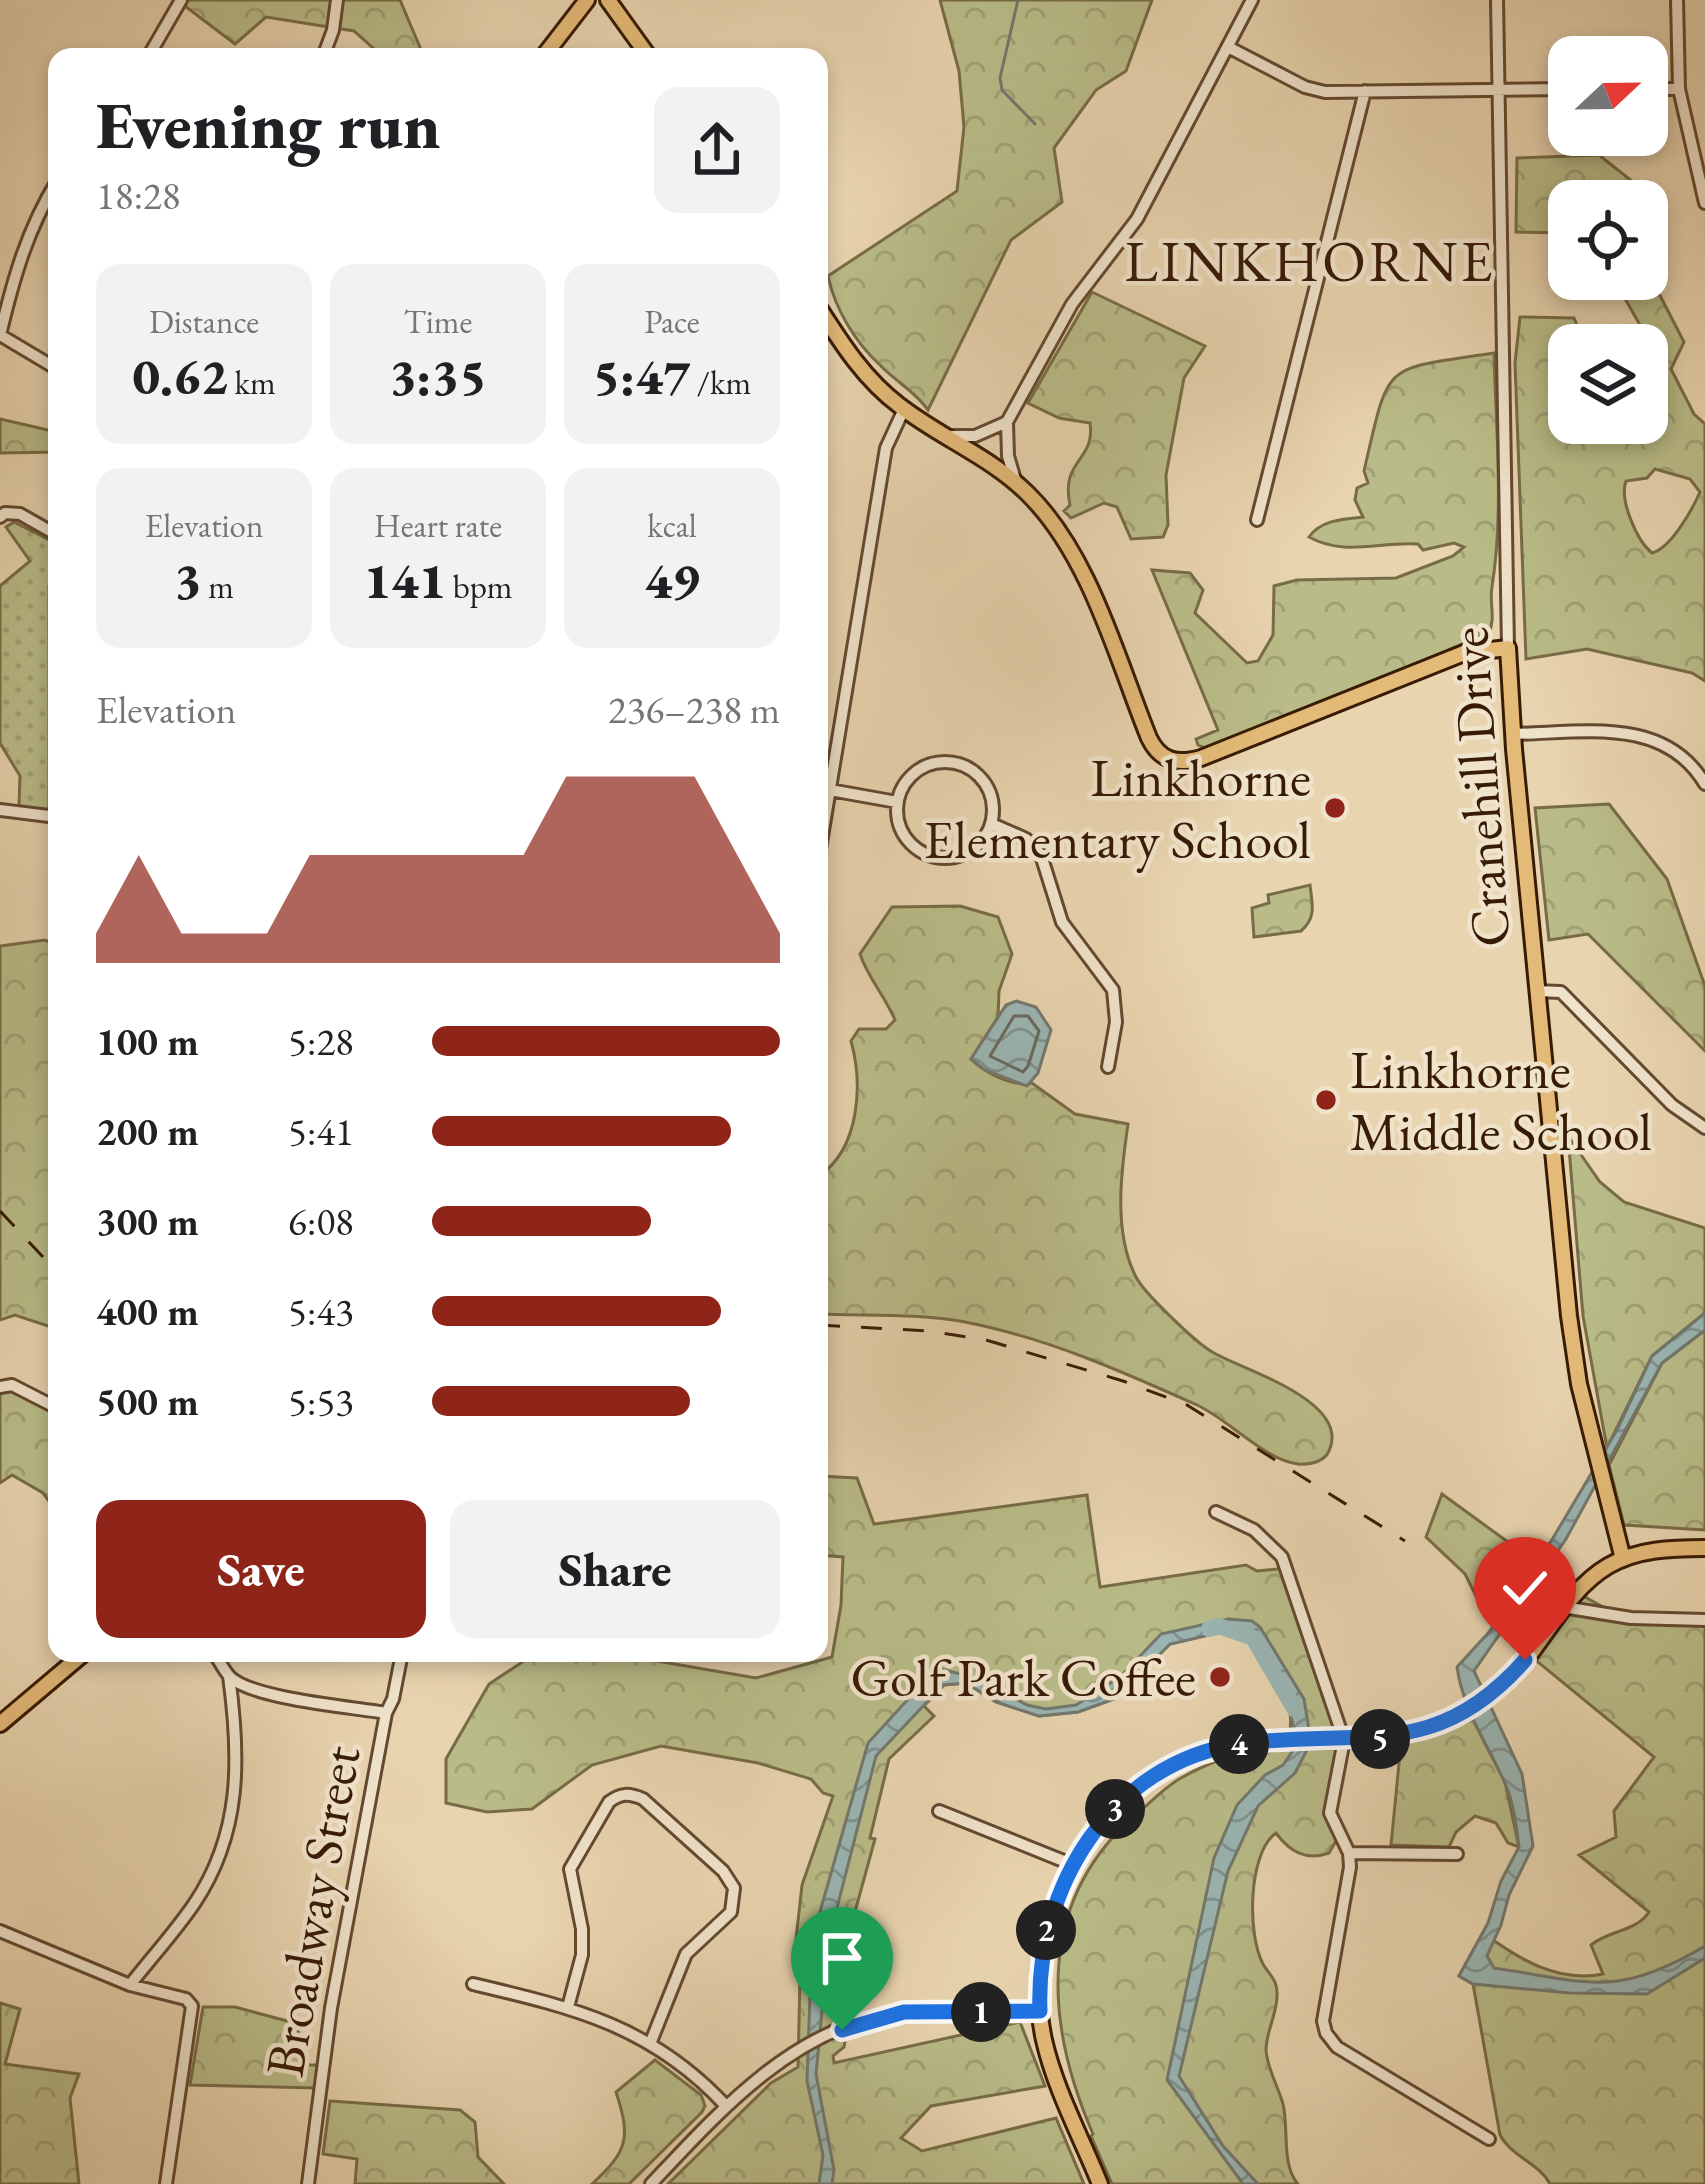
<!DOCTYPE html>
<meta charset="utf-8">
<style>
body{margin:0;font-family:"EB Garamond",serif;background:#f2f2f2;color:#202124;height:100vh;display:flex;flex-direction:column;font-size:45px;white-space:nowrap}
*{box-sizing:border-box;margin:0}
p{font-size:39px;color:#757577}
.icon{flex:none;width:66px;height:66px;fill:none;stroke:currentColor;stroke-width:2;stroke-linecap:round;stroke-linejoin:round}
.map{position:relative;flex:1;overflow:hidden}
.drawer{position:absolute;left:48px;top:48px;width:780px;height:1614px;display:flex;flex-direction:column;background:#fff;border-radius:24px;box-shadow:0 6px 18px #0003}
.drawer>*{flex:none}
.needle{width:78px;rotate:68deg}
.buttons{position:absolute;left:1548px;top:36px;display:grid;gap:24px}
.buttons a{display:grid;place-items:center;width:120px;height:120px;border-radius:24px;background:#fff;box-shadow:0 6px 18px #0003;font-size:60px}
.pin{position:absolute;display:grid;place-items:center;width:102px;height:102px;color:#fff;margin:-123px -51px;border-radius:50% 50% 50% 0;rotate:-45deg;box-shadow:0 0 12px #0007}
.pin .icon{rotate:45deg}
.km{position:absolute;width:60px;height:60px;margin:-30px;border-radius:50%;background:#222;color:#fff;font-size:33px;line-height:60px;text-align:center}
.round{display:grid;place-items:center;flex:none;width:126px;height:126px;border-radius:24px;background:#f2f2f2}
.headline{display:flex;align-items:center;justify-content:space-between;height:204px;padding:0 48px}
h1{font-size:66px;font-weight:800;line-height:90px}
.metrics{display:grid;grid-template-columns:repeat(3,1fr);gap:18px;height:204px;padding:12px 48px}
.metrics div{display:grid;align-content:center;border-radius:24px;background:#f2f2f2;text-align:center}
.metrics b{font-size:51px;font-weight:800}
.metrics small{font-size:33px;font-weight:400}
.metrics p{font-size:33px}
.chart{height:336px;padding:24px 48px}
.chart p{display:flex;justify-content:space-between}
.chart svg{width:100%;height:216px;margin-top:12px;fill:#8f2418;opacity:.7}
.button{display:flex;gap:24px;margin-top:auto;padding:24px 48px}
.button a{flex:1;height:138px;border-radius:24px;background:#8f2418;color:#fff;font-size:48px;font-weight:800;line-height:138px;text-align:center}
.button a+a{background:#f2f2f2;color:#202124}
ul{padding:0 48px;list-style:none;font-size:39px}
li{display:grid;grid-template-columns:192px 144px 1fr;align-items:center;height:90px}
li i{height:30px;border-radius:15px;background:#8f2418}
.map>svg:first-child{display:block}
</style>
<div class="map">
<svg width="1705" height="2184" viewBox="0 0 1705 2184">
<defs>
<pattern id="grass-dots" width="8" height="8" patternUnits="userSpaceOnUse" patternTransform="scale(3)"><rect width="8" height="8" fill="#b9bc88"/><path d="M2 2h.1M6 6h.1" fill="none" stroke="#a0a174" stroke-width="1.8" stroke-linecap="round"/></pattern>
<pattern id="forest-crowns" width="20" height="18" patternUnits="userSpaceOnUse" patternTransform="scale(3)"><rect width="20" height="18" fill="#b9bc88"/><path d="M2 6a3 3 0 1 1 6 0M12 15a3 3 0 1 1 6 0" fill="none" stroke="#a0a174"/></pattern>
<pattern id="water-waves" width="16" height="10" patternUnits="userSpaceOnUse" patternTransform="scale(3)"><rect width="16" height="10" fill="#9ab6b4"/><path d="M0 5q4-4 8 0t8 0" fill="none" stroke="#7f9390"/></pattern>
</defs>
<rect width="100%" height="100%" fill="#e8d4af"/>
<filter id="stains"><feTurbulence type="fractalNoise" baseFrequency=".00167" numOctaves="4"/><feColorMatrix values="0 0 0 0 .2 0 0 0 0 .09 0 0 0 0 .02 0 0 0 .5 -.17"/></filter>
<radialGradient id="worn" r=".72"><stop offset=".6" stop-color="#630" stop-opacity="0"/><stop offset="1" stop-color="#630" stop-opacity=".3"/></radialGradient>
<path fill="url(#grass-dots)" stroke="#786c46" stroke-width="3" d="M14 522 57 544 49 587V811L19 806 20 776 0 743V586L30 561 6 527Z"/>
<path fill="url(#forest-crowns)" stroke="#786c46" stroke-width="3" fill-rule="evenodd" d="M177 0H400L424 57H383L354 31 266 17 235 44Z
M940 0H1152L1126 71 1096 90 1054 148 1062 202 1011 240 928 410C915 391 896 382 880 365 855 342 835 309 828 276L957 191 964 127 959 71Z
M1599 155 1632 181 1636 201H1569V233L1516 232 1517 158Z
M1648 272 1684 342 1671 369 1694 414 1705 424V681L1692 673 1587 649 1526 659 1515 363 1520 317 1574 318 1580 333 1579 345H1569V423H1647C1657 398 1647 373 1647 345H1627V334L1640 325 1616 283 1647 279ZM1655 469 1690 479 1700 492C1692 510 1671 548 1652 553 1637 541 1619 500 1626 481L1647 478Z
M1092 292 1205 346 1184 378 1166 475 1168 525 1163 537 1131 539 1117 507 1104 503 1071 518 1064 511 1070 505C1060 459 1096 461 1090 423L1059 418 1028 403Z
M1494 353C1496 430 1504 511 1492 587 1489 604 1496 616 1489 633L1229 742 1207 749 1198 745 1196 739 1218 730 1152 570 1190 573 1203 590 1195 613 1247 663 1258 661 1273 635 1274 586 1297 580 1396 578 1453 556 1464 547 1454 543 1423 550 1418 544C1380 541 1345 557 1309 537 1321 520 1343 519 1363 517L1355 500 1357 488 1368 483 1364 471C1390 359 1381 370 1494 353Z
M0 419 52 431 57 434V452L0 453Z
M1609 804 1667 879 1705 986V1051L1588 934 1549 940 1535 808Z
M1310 885C1312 904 1317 917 1301 931L1254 937 1252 908 1269 903 1268 895Z
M960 906 998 917 1012 954 999 991 998 1017 971 1059C984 1073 1014 1087 1032 1083L1075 1114 1128 1124C1121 1172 1113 1232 1136 1277 1144 1293 1197 1344 1214 1353 1241 1369 1352 1401 1329 1451 1324 1462 1310 1465 1298 1464 1266 1461 1228 1419 1197 1405 1121 1371 1047 1338 965 1322 918 1313 866 1316 819 1314V1176C860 1148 863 1084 851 1041L859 1029H886L895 1020C885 996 868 978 860 954L892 907Z
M45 940 57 946V1329L15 1315 0 1320V946Z
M1568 1136 1600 1182 1624 1202 1705 1228V1313L1652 1356 1607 1448 1583 1316Z
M1705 1330V1530L1624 1525 1609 1465 1662 1363Z
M12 1385 57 1408V1512L43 1493 12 1475 0 1483V1387Z
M819 1476 857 1478 874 1524 1087 1495 1100 1587 1246 1565 1257 1571 1286 1568 1344 1740 1330 1813 1336 1841 1329 1853C1306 1861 1290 1852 1276 1833 1248 1853 1247 1934 1263 1964 1270 1976 1278 1980 1277 1996 1277 2014 1266 2032 1266 2050 1267 2068 1278 2086 1283 2104 1289 2128 1281 2165 1298 2184H1112L1091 2136 1093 2134C1044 2021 1036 1899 1138 1813 1152 1801 1165 1787 1181 1778 1197 1769 1215 1761 1232 1756 1252 1752 1267 1755 1285 1748 1303 1705 1275 1674 1252 1637L1229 1630 1170 1644 1114 1699 1078 1712 1039 1716 996 1702 966 1683 944 1685 924 1706 934 1716 889 1759 870 1838 875 1839 842 1959 839 2008 849 2015 844 2047 833 2056 834 2063 1020 2022 1045 2086 931 2106 901 2138 922 2151 1056 2118 1084 2184H668L771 2083 798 2067 800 1977 795 1948 802 1885 833 1796 823 1793 811 1779 758 1763 661 1746 592 1765 532 1809 487 1812 446 1803V1759L489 1684 536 1653H610L756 1678 832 1657 841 1605 843 1557 819 1555Z
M1442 1494 1578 1593 1619 1616 1705 1621V2184H1550C1539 2163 1512 2157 1500 2135L1473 1984 1459 1976 1483 1933C1519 1959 1557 1983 1603 1974L1591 1945C1609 1930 1636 1932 1649 1912L1579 1855 1616 1837 1614 1811 1654 1757 1489 1622 1465 1574 1426 1537Z
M1473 1720 1505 1782 1519 1847 1508 1843 1496 1823 1475 1816 1456 1832 1449 1847 1391 1845 1401 1743Z
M0 2003 20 2009 5 2064 79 2074 70 2098 79 2184H0Z
M203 2007H235L298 2024 299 2049 309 2065H320L317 2088 190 2085Z
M655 2060 701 2095 705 2106 702 2112 629 2184H592C628 2151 631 2138 616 2092Z
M330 2101 460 2110 475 2122 478 2157 504 2184H355L357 2159 323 2154Z"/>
<path fill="url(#water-waves)" stroke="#73786e" stroke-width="3" d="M1016 1001 1036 1007 1051 1030 1038 1073 1027 1086 985 1070 971 1059 1006 1005Z
M1705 1313V1330L1662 1363 1566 1539 1474 1671 1522 1774 1533 1846 1509 1895 1501 1925 1487 1956 1494 1968C1589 1982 1616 1999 1705 1946V1958L1647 1994 1570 1993 1473 1984 1459 1976 1488 1923 1501 1881 1519 1847C1516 1825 1514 1802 1504 1781 1487 1743 1463 1710 1457 1667L1489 1632 1553 1538 1617 1430 1652 1356Z
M1228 1619 1252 1621 1260 1627 1304 1699 1311 1742 1295 1773 1258 1806 1228 1871 1179 2076 1223 2146 1258 2184H1243L1167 2080 1214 1858 1237 1805 1265 1775 1283 1765 1298 1743 1280 1676 1251 1634 1235 1629 1170 1644 1114 1699 1078 1712 1039 1716 996 1702 966 1683 943 1685 876 1756 829 1939 816 2074 834 2170 832 2184H819L823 2155 807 2081 812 1940 868 1743 922 1684 941 1669 979 1679 1027 1705 1046 1709 1076 1705 1121 1676 1161 1634Z"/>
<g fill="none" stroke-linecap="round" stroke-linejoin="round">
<path stroke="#69685c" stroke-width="3" d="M1014 1016H1028L1039 1031 1028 1066 1023 1072 990 1056Z"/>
<path stroke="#73786e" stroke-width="3" d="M1018 0 1000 78 1002 90 1035 124"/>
<path stroke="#9ab6b4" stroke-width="16" d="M1209 1629 1219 1626 1253 1638 1295 1710"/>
<defs>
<path id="minor" d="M1497 0 1508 648
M1677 0 1679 89 1705 203
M1228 47 1305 87 1325 92 1569 89
M148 57 181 0
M323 57 333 30 337 0
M1647 89H1679
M0 335C13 280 27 230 57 181
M0 335 57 369
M1007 422 1008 456 1016 483
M949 436H975L1007 422 1072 304 1137 219 1252 0
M0 517 5 513 20 514 57 535
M1257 520 1365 91
M1513 734C1581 733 1664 715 1705 784
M897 810a48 48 0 1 1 96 0a48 48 0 1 1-96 0Z
M830 790 897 802
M0 810 57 817
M992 824 1026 839 1041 855 1062 922 1113 990 1116 1022 1108 1067
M819 855 886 448 904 409
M1536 991 1561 992 1672 1105 1705 1128
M0 1387 12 1385 57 1408
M1216 1512 1254 1530 1282 1557 1344 1740 1330 1813 1349 1853 1350 1867 1323 2021 1326 2033 1337 2047 1489 2139
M1563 1607 1631 1618 1705 1620
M214 1653C219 1660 224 1671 230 1677 253 1699 352 1707 386 1713
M939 1811 1071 1864
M1349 1853 1457 1854
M0 1931 130 1985 186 1999 192 2006 166 2184
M473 1984C574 2008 652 2026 726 2106
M130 1985C151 1958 175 1932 194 1904 242 1833 240 1757 229 1676
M568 2007 582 1955V1929L570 1869 609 1802C621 1793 629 1793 643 1799L723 1871 734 1888 731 1912 686 1954 650 2044
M308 2184 331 2008 386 1713 393 1699 402 1653
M651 2184C717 2114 790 2031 890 2014 938 2006 991 2013 1040 2011"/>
<path id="major" d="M608 0 649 57
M543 57 587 0
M819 308C842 344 865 380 900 406 941 438 991 457 1028 494 1090 555 1117 659 1149 738 1160 761 1177 765 1201 758L1464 653 1508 648 1514 749 1569 1316 1579 1384 1623 1559
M0 1724 84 1653
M1100 2184C1081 2137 1055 2089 1044 2040 1016 1911 1104 1766 1237 1744 1310 1733 1386 1753 1453 1718 1480 1704 1504 1685 1524 1662 1550 1630 1571 1588 1608 1566 1637 1549 1672 1548 1705 1548"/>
</defs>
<use href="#minor" stroke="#644930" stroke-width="16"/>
<use href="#major" stroke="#381b05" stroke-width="20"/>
<use href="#minor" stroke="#f0e3cb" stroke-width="10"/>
<use href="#major" stroke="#e4ba78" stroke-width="14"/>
<path stroke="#381b05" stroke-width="3" stroke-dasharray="21 21" stroke-linecap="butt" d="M0 1211 57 1272
M819 1325 929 1331 986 1340 1123 1381 1187 1405 1405 1541"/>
</g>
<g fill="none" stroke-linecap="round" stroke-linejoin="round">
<defs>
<path id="route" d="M842 2030 904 2012 1040 2011C1035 1889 1110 1763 1239 1744 1357 1727 1434 1764 1525 1660"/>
</defs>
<use href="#route" stroke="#fff" stroke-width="24"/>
<use href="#route" stroke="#1a73e8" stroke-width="15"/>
</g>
<g fill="#8f2418" stroke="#f0e3cb" stroke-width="4.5">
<circle cx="1335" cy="808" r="12"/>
<circle cx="1326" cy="1100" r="12"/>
<circle cx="1220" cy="1677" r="12"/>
</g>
<g text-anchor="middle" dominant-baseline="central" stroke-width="9" stroke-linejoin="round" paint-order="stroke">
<g font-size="54" fill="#381b05" stroke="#f0e3cb" text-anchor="end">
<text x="1311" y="777">Linkhorne<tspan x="1311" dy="62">Elementary School</tspan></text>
<text x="1350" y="1069" text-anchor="start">Linkhorne<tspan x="1350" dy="62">Middle School</tspan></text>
<text x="1196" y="1677">Golf Park Coffee</text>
</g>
<g font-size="54" fill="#381b05" stroke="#f0e3cb">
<text transform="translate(1479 787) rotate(-94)">Cranehill Drive</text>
<text transform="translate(312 1911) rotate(-80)">Broadway Street</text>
</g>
<g font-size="57" letter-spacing="3" fill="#381b05" stroke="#f0e3cb">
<text x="1310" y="261">LINKHORNE</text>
</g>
</g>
<rect width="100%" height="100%" filter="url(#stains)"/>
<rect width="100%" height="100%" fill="url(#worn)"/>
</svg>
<div class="buttons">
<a><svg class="needle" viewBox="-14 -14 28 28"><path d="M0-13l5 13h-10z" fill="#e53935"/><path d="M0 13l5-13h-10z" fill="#757577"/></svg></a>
<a><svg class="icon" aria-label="locate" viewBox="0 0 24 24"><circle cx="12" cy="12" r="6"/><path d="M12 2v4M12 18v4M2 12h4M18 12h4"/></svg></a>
<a><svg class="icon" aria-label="layers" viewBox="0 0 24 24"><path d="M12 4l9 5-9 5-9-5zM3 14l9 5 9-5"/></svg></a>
</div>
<div class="pin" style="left:842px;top:2030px;background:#1e9e55"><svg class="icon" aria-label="arrive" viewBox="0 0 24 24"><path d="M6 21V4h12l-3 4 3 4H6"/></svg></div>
<div class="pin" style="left:1525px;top:1660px;background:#d93025"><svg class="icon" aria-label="check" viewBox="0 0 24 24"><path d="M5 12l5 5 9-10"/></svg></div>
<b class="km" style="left:981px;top:2012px">1</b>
<b class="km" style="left:1046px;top:1930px">2</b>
<b class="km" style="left:1115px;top:1809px">3</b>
<b class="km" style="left:1239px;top:1744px">4</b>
<b class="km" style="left:1380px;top:1739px">5</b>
<section class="drawer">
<div class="headline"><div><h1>Evening run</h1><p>18:28</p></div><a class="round"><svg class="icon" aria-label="share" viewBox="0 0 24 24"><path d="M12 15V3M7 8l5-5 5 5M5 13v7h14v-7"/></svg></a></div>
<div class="metrics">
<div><p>Distance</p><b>0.62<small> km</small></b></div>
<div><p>Time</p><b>3:35</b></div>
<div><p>Pace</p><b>5:47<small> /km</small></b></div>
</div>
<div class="metrics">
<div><p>Elevation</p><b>3<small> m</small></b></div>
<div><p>Heart rate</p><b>141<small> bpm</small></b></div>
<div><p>kcal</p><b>49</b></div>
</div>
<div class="chart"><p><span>Elevation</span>236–238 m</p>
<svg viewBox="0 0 160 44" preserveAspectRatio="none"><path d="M0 44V38L10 22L20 38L30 38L40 38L50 22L60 22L70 22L80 22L90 22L100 22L110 6L120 6L130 6L140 6L150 22L160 38V44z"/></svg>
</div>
<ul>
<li><b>100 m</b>5:28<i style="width:100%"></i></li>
<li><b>200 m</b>5:41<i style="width:86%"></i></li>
<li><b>300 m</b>6:08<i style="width:63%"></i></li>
<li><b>400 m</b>5:43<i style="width:83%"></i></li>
<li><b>500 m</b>5:53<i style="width:74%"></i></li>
</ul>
<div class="button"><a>Save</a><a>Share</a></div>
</section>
</div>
